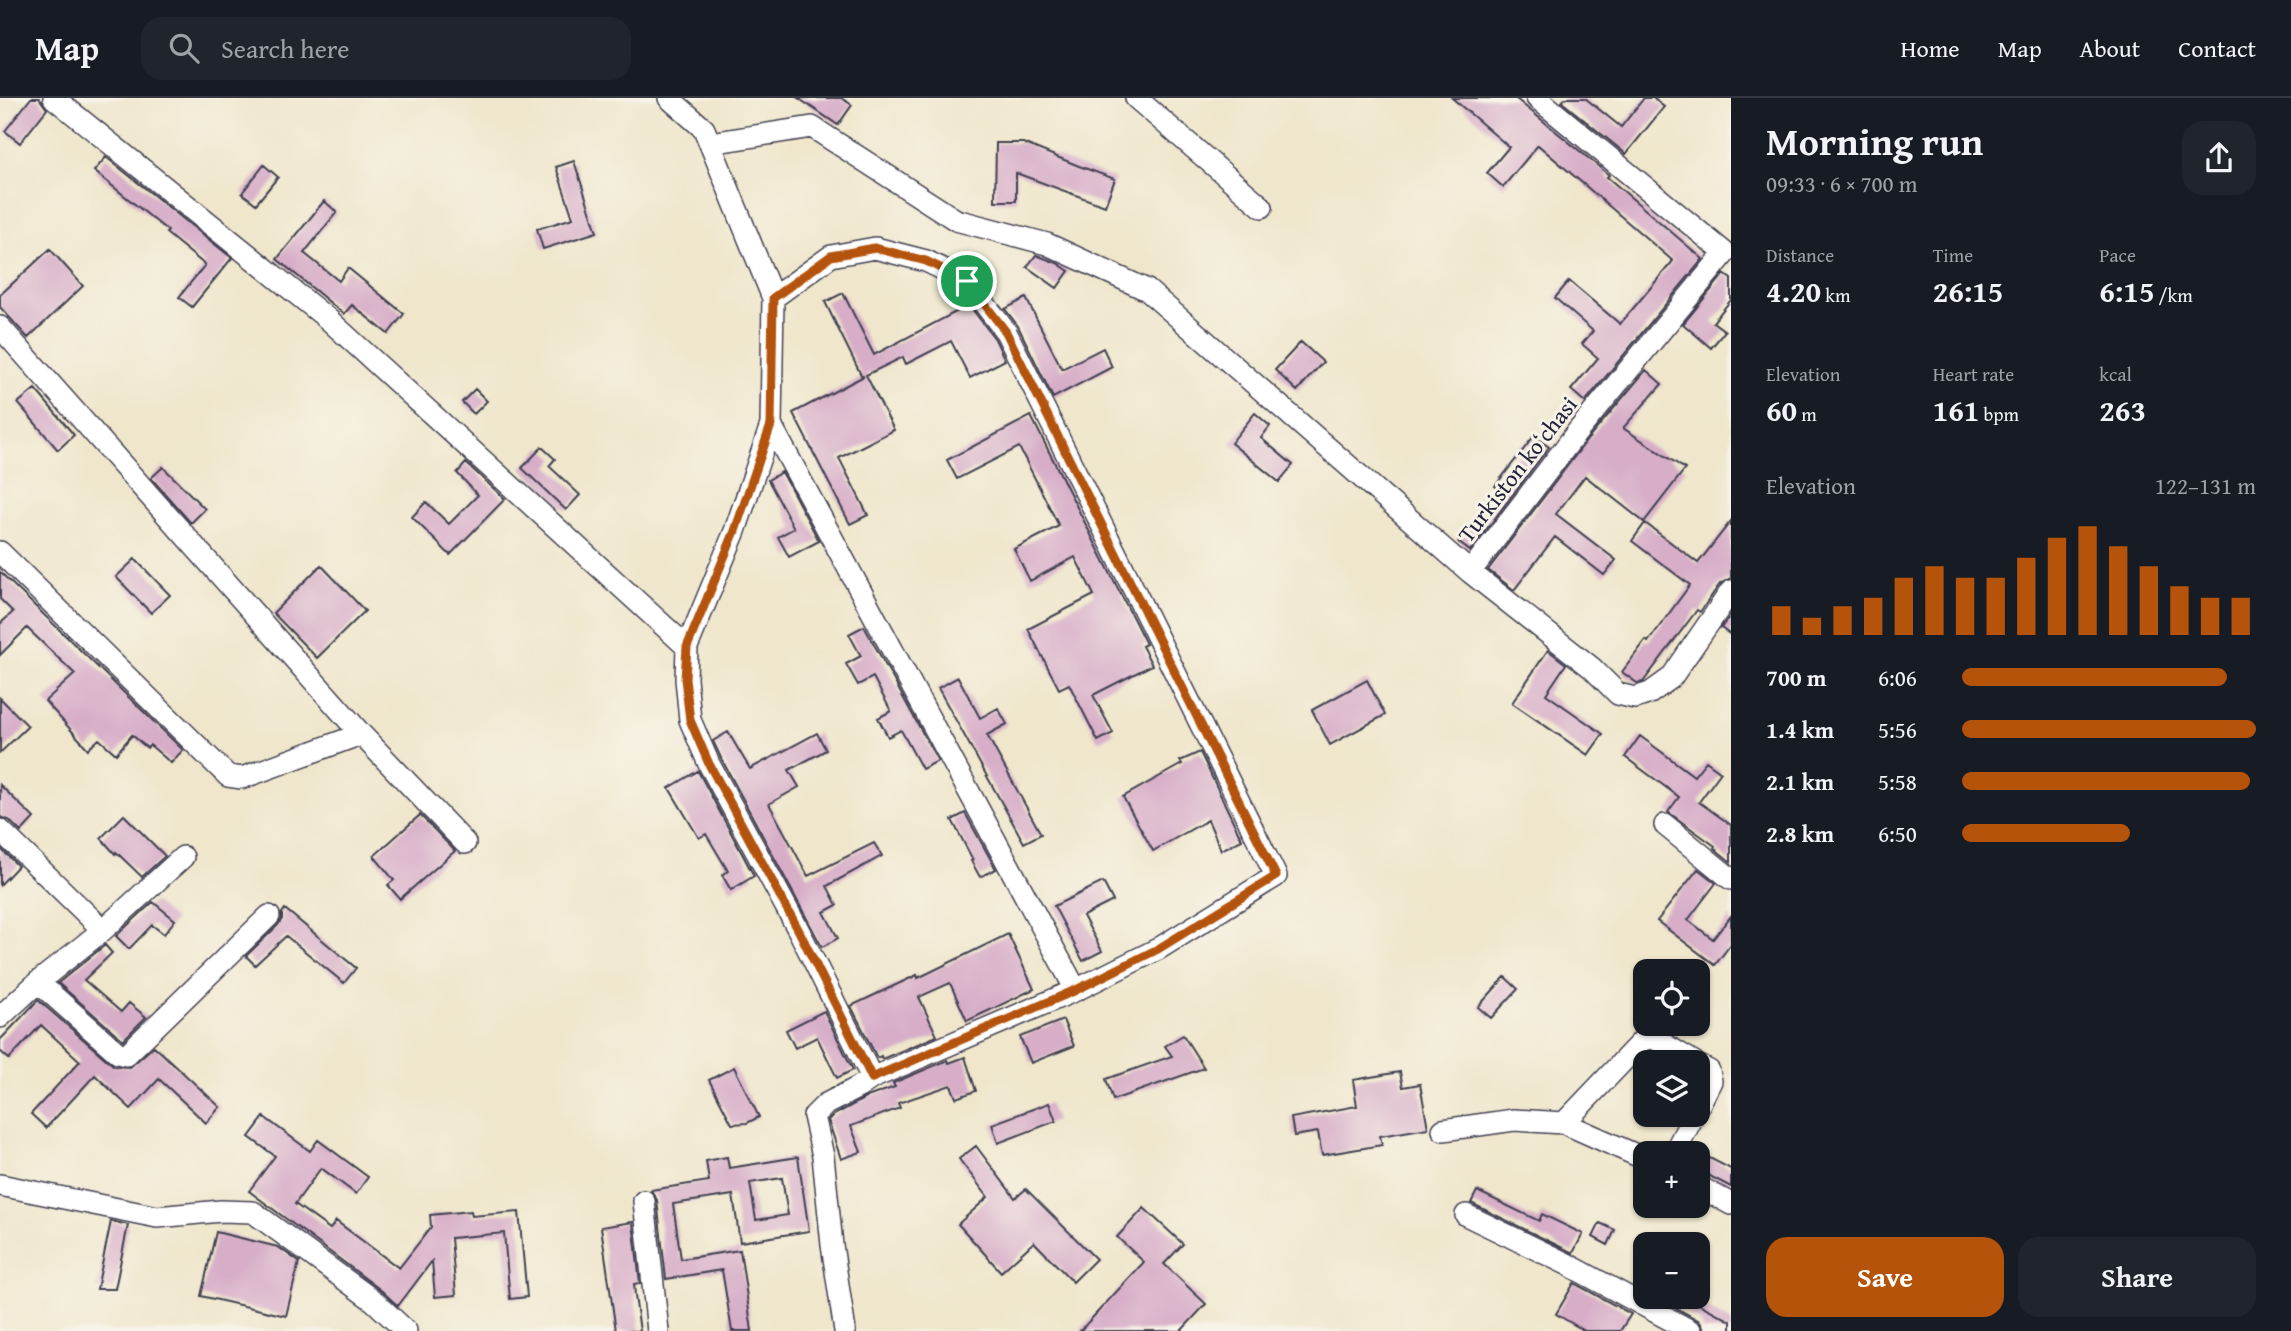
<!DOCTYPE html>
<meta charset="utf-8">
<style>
body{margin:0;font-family:"Gentium Book Plus",serif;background:#20242c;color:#f1f3f6;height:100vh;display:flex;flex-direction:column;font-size:26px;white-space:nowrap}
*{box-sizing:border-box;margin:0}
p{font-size:23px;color:#9ea1a6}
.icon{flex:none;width:38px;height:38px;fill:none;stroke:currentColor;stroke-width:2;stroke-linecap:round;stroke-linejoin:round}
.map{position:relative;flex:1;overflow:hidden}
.details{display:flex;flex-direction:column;background:#171b24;width:560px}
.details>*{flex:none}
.buttons{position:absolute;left:1633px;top:861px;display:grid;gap:14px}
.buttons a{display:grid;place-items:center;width:77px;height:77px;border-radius:14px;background:#171b24;box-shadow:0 2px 5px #0004;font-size:35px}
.pin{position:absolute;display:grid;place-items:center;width:60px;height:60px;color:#fff;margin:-30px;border:4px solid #fff;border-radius:50%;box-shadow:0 2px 7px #0007}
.round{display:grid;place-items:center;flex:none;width:74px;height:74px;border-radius:21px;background:#20242c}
.overview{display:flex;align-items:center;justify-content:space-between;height:119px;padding:0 35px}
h1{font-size:38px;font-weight:700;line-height:52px}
.metrics{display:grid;grid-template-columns:repeat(3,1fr);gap:10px;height:119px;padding:7px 35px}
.metrics div{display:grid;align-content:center}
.metrics b{font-size:30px;font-weight:700}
.metrics small{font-size:19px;font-weight:400}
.metrics p{font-size:19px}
.chart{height:196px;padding:14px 35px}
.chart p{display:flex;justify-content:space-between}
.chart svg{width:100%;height:126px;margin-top:7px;stroke:#b45309;stroke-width:6}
.primary-button{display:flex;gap:14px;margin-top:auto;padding:14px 35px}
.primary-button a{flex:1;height:80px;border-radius:21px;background:#b45309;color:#fff;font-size:28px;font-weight:700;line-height:80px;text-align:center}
.primary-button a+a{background:#20242c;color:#f1f3f6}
ul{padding:0 35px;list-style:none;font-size:23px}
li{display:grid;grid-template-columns:112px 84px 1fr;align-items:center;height:52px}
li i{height:18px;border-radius:9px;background:#b45309}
header{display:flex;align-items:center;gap:42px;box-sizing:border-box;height:98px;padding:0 35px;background:#171b24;border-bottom:2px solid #363941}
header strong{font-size:33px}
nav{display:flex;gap:38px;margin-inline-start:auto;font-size:24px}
.search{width:490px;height:63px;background:#20242c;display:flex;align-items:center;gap:18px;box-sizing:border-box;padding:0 24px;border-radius:21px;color:#9ea1a6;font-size:26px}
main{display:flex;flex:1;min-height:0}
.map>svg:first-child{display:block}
</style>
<header>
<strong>Map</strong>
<div class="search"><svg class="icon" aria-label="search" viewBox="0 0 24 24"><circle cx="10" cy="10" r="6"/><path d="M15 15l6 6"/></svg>Search here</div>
<nav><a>Home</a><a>Map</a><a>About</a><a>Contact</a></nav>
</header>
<main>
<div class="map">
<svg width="1731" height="1233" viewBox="0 0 1731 1233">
<rect width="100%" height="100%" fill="#f7f3e8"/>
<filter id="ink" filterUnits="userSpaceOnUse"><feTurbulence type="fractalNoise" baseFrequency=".0143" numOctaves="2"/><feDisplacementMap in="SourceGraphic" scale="14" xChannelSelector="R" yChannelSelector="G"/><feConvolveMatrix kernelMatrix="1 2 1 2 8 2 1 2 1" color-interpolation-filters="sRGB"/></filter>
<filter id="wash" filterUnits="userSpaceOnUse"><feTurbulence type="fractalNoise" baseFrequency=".00686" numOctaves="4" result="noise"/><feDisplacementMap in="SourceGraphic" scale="28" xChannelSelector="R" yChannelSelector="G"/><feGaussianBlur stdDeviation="1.57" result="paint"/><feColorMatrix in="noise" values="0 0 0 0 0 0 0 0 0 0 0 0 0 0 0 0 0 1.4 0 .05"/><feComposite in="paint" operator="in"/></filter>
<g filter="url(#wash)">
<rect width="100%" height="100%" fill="#efe6cb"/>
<g id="blocks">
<path fill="#d7adc8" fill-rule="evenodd" d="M31 0H39L47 11 20 45 5 33Z
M798 0H841L852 7 838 27Z
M1452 0H1515L1609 77 1607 79 1703 161 1585 304 1571 292 1598 260 1582 246 1593 233 1555 200 1569 183 1620 226 1673 163 1538 47 1503 89 1487 75 1509 49Z
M1565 0H1585L1621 29 1644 0H1653L1664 9 1626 56 1562 4Z
M996 45H1023L1079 68 1115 81 1105 108 1016 75V103H995Z
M106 59 232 160 192 209 179 199 205 167 166 135 168 133 94 73Z
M574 63 597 134 543 151 537 131 573 120 556 69Z
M264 67 278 79 256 106 242 95Z
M324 103 337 114 304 155 339 183 348 170 404 216 388 236 352 207 344 216 277 161Z
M50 151 83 188 28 240 0 209V197Z
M1036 157 1057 165 1069 173 1057 190 1027 169Z
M1724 176 1731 181V202L1713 224 1725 233 1711 250 1683 226Z
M843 195 874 257 969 207 995 241 1005 262 970 280 951 243 906 266 903 259 866 277 894 332 839 360 868 417 850 426 793 315 864 278 862 279 825 204Z
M1026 200 1062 271 1103 250 1112 269 1053 300 1018 228 1005 211Z
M1301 244 1323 264 1297 293 1275 272Z
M1646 272 1662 286 1623 330 1685 371 1644 424 1585 378 1556 416 1616 462 1604 477 1555 439 1514 492 1488 472 1588 341Z
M35 291 74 337 58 352 18 305Z
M475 291 487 303 474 316 462 304Z
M1255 315 1270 328 1261 340 1293 367 1279 384 1231 345Z
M1031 318 1146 546 1142 548 1152 567 1093 597 1113 635 1098 643 1069 586 1059 591 1028 531 1094 497 1075 459 1030 483 1014 451 1059 428 1019 349 957 381 947 362Z
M1534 338 1549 349 1470 453 1458 444 1500 392 1495 388Z
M542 349 555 361 549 368 580 397 566 412 522 370Z
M466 365 505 401 450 457 412 419 426 404 449 426 478 397 457 375Z
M163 369 205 411 191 425 151 380Z
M782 374 819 443 789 459 778 439 794 430 768 382Z
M1731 423V480L1720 486 1700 514 1697 512 1643 584 1637 585 1622 574 1646 542 1648 544 1690 487 1632 443 1645 425 1698 465Z
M135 461 170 497 151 515 116 479Z
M321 467 365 513 317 560 273 515Z
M0 474 183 652 171 665 150 647 147 650 132 637 116 656 99 641 88 651 45 603 75 576 27 530 0 557V526L13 514 0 501Z
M1731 516V537L1721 530Z
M864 528 938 663 922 671 901 632 888 639 878 620 891 613 873 579 858 587 846 566 861 558 849 536Z
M1548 552 1566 566 1546 596 1603 636 1588 657 1512 605Z
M958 579 980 620 998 610 1007 626 987 637 1041 736 1024 745 938 590Z
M1367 582 1385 617 1330 647 1312 612Z
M0 600 28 628 0 655Z
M728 634 750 671 817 635 826 652 789 672 799 689 769 706 808 778 874 745 882 758 827 788 837 807 824 814 838 840 822 849 721 660 713 643Z
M1640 638 1694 678 1706 663 1721 674 1699 704 1731 727V764L1714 750 1715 748 1668 714 1679 699 1625 659Z
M1200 654 1242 742 1221 752 1208 722 1153 753 1123 699 1182 666 1180 663Z
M698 673 754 778 731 792 722 777 728 773 706 736 699 740 669 690Z
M0 687 34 720 21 734 9 722 0 719Z
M965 715 996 771 980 779 971 763 973 762 952 722Z
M124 717 165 758 142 779 116 754 115 756 101 740Z
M420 717 455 753 400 801 388 787 394 782 374 758Z
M0 750 18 768 0 787Z
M1698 771 1716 785 1688 822 1713 841 1731 818V846L1715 867 1657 823Z
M1103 784 1113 803 1083 818 1102 853 1083 863 1054 808Z
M153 804 175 822 164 836 152 827 129 851 116 838Z
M285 811 356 870 344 885 286 838 255 867 246 858 278 827 282 821V815Z
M1008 836 1034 891 967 923 950 885 919 899 937 938 882 961 881 958 877 960 851 908 917 877 918 880Z
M105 847 112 855 84 882 121 914 129 905 146 919 123 942 58 885Z
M1505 879 1518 891 1491 920 1478 909Z
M38 902 114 968 130 969 154 948 220 1009 206 1025 159 981 131 1011 95 977 46 1030 31 1016 80 963 41 927 9 961 0 953V942Z
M824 913 853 972 837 980 817 939 795 950 786 932Z
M1063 922 1074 948 1031 965 1020 939Z
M1183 937 1204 970 1113 1002 1106 981 1172 958 1165 948Z
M965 959 976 993 956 1000 951 987 898 1005 900 1010 851 1028 861 1054 841 1061 828 1022 834 1017 867 999 895 989 893 985 948 962 949 965Z
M734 969 759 1019 747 1025 732 1026 709 982Z
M1400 974 1403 989 1420 986 1428 1030 1380 1038 1382 1047 1322 1057 1318 1034 1294 1038 1291 1020 1357 1008 1353 982Z
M1049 1005 1056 1023 998 1045 992 1026Z
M264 1019 310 1053 318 1042 368 1079 356 1096 321 1070 295 1106 330 1131 336 1123 399 1170 431 1129 430 1117 471 1113 472 1118 519 1114 527 1199 510 1201 504 1135 451 1140 456 1197 435 1199 432 1163 398 1208 382 1193 249 1093 275 1058 249 1039Z
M976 1048 1015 1100 1026 1091 1096 1161 1073 1184 1034 1144 1001 1174 958 1126 988 1099 959 1061Z
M1698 1054 1731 1071V1089L1698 1072Z
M727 1059 729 1070 798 1059 809 1133 740 1144 733 1097 673 1106 681 1161 740 1152 752 1233H732L722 1172 666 1181 657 1102 651 1092 709 1083 706 1063ZM782 1080 788 1117 756 1122 750 1085Z
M1477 1093 1539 1123 1542 1116 1583 1136 1573 1155 1471 1105Z
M1144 1110 1183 1146 1164 1166 1206 1206 1181 1233H1080L1144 1164 1117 1139Z
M111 1123 128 1127 115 1191H97Z
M633 1124 640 1185 634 1186 635 1198 640 1233H616L601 1129Z
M1600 1125 1615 1132 1608 1147 1593 1139Z
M216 1134 278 1149 299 1164 286 1218 201 1198Z
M1574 1185 1631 1216 1620 1233H1585L1556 1216Z
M1682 1199H1686L1731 1223V1233H1704L1702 1227 1698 1222 1676 1210Z"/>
</g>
</g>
<g filter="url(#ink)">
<use href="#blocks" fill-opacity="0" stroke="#413f51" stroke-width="2"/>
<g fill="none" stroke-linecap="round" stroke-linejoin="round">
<defs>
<path id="street" d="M54 0 329 222 687 549
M669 0 704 31 773 200
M1136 0 1262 109
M1537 0 1725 155 1578 333 1470 474 1592 570 1618 596 1635 600 1650 595 1671 580 1731 493
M710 45 812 29 956 122 1047 146 1147 192 1470 474
M0 229 361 636 465 745
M771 327 1076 892
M0 454 228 678 242 680 361 636
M1665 727 1731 781
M0 732 103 832
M38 884 118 955 126 957 269 818
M0 919 38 884 103 832 183 759
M1698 967 1709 973 1711 983 1698 1009
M1564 1025 1643 942 1652 939 1694 964
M1443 1032 1514 1022 1564 1025 1645 1061
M1674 1055 1694 1017
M0 1087 157 1119 221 1113 253 1114 374 1203 406 1233
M1698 1088 1731 1106
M644 1103 658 1233
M1466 1117 1567 1166 1691 1233
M845 1233 832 1147 823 1058 814 1018 826 1006 859 989 872 980 799 833 709 666 690 622 686 581 687 549 735 433 771 327 773 200 831 158 875 150 926 163 967 183 1006 234 1276 778 1158 851 1076 892 872 980"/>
</defs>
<use href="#street" stroke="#413f51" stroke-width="24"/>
<use href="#street" stroke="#fff" stroke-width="21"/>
</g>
</g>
<g fill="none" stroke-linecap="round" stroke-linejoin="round" filter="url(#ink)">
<defs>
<path id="route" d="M875 150 926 163 967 183 1006 234 1276 778 1158 851 1076 892 872 980 799 833 709 666 690 622 685 581 687 549 735 433 771 327 773 200 831 158Z"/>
</defs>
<use href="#route" stroke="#fff" stroke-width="14"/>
<use href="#route" stroke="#b45309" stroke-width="9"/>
</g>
<g text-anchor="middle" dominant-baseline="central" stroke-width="6" stroke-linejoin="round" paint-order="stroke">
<g font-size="23" fill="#22223b" stroke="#f7f3e8">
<text transform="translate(1517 371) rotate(-52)">Turkiston koʻchasi</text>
</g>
</g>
</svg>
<div class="buttons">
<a><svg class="icon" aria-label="locate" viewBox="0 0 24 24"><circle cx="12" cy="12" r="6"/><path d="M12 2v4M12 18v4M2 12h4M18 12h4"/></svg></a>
<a><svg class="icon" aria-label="layers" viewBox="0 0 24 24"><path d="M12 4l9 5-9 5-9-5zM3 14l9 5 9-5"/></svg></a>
<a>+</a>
<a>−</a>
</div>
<div class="pin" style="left:967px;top:183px;background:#1e9e55"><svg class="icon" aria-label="arrive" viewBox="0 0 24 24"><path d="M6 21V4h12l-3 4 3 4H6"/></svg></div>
</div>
<section class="details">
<div class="overview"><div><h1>Morning run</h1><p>09:33 · 6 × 700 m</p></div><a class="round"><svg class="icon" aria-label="share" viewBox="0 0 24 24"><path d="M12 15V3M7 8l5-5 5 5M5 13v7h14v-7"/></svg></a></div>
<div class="metrics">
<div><p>Distance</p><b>4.20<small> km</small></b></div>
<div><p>Time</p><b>26:15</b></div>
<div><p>Pace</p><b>6:15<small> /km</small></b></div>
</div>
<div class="metrics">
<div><p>Elevation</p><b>60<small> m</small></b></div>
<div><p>Heart rate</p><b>161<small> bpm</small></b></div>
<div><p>kcal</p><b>263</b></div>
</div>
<div class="chart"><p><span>Elevation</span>122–131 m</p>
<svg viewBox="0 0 160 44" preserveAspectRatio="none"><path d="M5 44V34M15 44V38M25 44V34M35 44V31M45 44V24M55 44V20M65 44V24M75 44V24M85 44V17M95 44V10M105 44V6M115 44V13M125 44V20M135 44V27M145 44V31M155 44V31"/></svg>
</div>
<ul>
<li><b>700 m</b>6:06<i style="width:90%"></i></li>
<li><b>1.4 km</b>5:56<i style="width:100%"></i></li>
<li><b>2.1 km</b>5:58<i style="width:98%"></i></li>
<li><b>2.8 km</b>6:50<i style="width:57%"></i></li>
</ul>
<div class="primary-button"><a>Save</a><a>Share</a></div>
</section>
</main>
